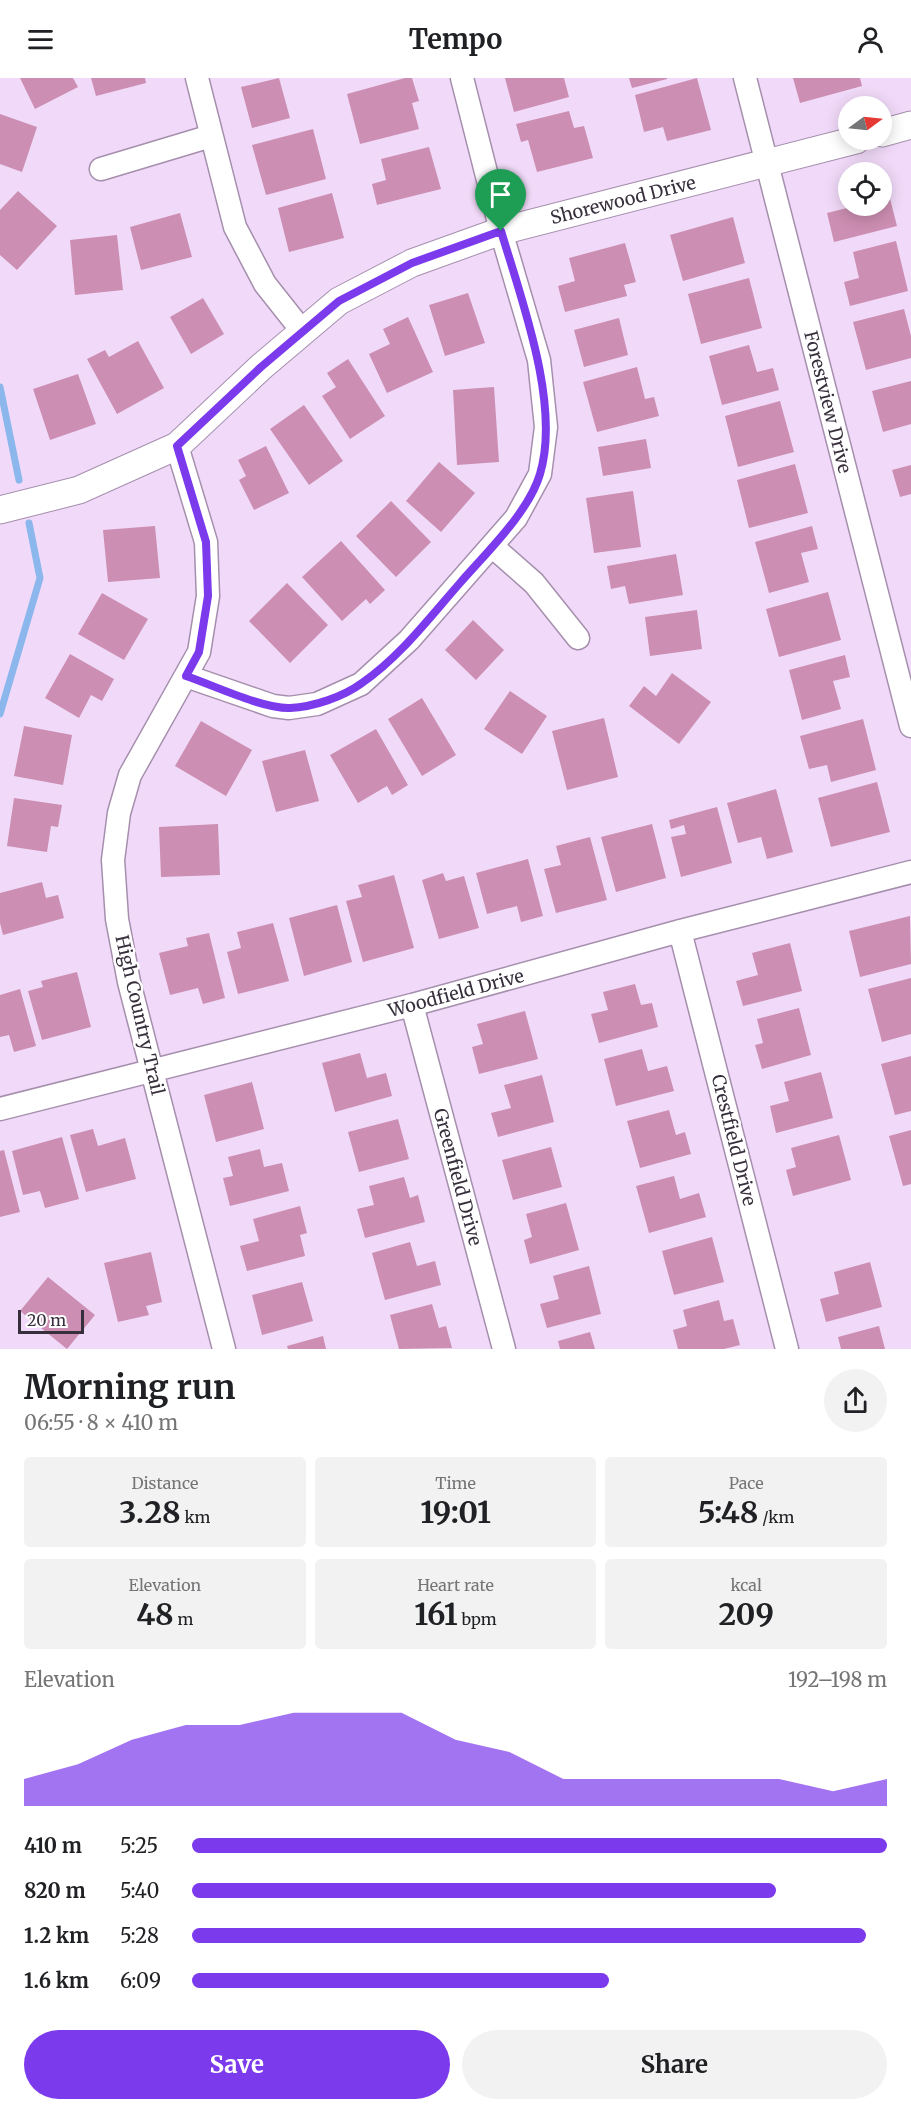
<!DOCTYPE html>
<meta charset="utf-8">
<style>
body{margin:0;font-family:Merriweather,serif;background:#f2f2f2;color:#202124;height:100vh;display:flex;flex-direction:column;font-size:22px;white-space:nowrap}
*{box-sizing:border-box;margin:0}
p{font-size:20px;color:#757577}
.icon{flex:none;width:33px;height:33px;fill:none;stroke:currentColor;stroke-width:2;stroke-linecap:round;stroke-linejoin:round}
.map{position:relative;height:1271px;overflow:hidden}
.drawer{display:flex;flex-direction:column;background:#fff;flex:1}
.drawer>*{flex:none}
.needle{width:39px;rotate:75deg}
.buttons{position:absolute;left:838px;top:18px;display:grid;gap:12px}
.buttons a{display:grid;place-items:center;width:54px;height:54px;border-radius:50%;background:#fff;box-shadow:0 3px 15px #0003;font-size:30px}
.scale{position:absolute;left:18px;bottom:15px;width:66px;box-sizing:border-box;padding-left:6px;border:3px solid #382f3c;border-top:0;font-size:16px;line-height:21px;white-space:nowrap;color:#382f3c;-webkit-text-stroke:4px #fff;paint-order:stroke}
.pin{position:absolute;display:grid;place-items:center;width:51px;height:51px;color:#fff;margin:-62px -26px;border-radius:50% 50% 50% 0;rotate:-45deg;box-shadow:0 0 6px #0007}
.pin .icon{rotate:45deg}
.round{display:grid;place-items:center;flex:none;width:63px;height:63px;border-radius:32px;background:#f2f2f2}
.head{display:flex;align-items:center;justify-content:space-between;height:102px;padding:0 24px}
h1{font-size:33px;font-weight:700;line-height:45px}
.stats{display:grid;grid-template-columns:repeat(3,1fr);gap:9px;height:102px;padding:6px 24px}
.stats div{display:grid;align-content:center;border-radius:6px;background:#f2f2f2;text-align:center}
.stats b{font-size:30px;font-weight:700}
.stats small{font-size:16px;font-weight:400}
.stats p{font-size:16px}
.chart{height:168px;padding:12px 24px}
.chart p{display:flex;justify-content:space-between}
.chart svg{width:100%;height:108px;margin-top:6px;fill:#7c3aed;opacity:.7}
.button{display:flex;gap:12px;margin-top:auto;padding:12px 24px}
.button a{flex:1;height:69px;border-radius:36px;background:#7c3aed;color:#fff;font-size:24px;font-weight:700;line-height:69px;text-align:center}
.button a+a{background:#f2f2f2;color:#202124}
ul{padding:0 24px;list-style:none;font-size:20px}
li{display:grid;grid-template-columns:96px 72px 1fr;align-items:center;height:45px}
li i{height:15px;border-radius:8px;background:#7c3aed}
header{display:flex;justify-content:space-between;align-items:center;height:78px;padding:0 24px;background:#fff;font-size:27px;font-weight:700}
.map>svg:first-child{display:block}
</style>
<header><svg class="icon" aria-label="menu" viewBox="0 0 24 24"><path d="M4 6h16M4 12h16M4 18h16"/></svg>Tempo<svg class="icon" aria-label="person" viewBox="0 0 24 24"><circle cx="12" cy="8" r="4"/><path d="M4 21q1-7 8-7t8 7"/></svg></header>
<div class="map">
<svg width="911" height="1271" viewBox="0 0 911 1271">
<rect width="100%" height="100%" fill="#f1daf9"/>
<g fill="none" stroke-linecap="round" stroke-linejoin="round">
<path stroke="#8cb7ec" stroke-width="7" d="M0 309 19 402
M0 636 40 500 29 445"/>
</g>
<path fill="#cc8eb2" d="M20 0H73L78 9 35 31Z
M91 0H145L146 5 96 18Z
M279 0 290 40 252 50 241 9Z
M405 0H412L419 23 412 25 419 51 360 66 347 16Z
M505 0H564L569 19 514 34Z
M629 0H667V1L632 10Z
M697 0 711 52 667 63 663 49 644 54 635 17Z
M793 0H860L862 8 800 25Z
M569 33 574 50 584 48 593 80 537 94 528 62 521 64 516 46Z
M0 36 37 49 22 94 0 86Z
M313 51 326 101 266 117 252 67Z
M429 69 441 111 377 127 372 106 386 102 381 81Z
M884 97 897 148 834 164 827 135 847 130 841 108 849 106V128H882V98Z
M18 113 57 148 17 192 0 177V132Z
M332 115 344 160 289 174 278 130Z
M180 135 192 179 141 192 130 149Z
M733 139 745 185 683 203 670 157Z
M117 157 123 212 75 217 70 162Z
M896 163 908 213 850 228 844 204 859 200 853 174Z
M625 165 636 204 624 207 627 218 565 234 558 208 575 203 569 180Z
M749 200 762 250 701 266 688 216Z
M468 215 485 265 445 278 429 227Z
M203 220 224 256 191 276 170 239Z
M904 231 911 258V280L866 292 853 244Z
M408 239 433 294 387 315 369 276 390 266 383 251Z
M619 240 628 277 584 289 574 252Z
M138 263 164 310 117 336 87 281 105 272 109 279Z
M749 267 757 294 773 290 779 312 722 327 709 278Z
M348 281 385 338 350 361 322 318 336 309 327 295Z
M637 289 645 321 654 319 659 338 597 354 583 304Z
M78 296 96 346 50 362 33 311Z
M911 303V346L883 354 872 313Z
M494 309 499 384 457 387 453 312Z
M780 323 794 374 738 389 725 338Z
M304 327 343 383 309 407 270 351Z
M646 361 651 390 603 398 598 369Z
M266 368 289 415 254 432 239 402 246 398 238 382Z
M439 384 475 415 441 454 406 423Z
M795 386 808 435 749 450 737 402Z
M911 387V416L900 419 892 392Z
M633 413 641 469 594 475 586 420Z
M391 423 431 464 396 499 356 458Z
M155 448 160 500 108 504 103 452Z
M812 448 818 471 801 475 809 504 769 515 755 464Z
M341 463 385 512 370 526 366 521 342 543 302 499Z
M676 476 683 517 629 526 625 508 611 511 607 488Z
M287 505 328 547 290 585 249 543Z
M828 514 841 562 779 579 766 531Z
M102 515 148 541 124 582 78 556Z
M697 532 702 571 650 578 645 539Z
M473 542 504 572 476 602 445 572Z
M70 576 114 601 102 623 91 617 79 640 45 620Z
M845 577 850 599 833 603 841 631 802 642 789 592Z
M672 595 711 624 679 666 629 628 644 608 656 618Z
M510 613 547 638 522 676 484 651Z
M422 620 456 677 422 698 388 641Z
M604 640 618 699 567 712 552 653Z
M863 641 876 692 831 704 827 687 809 691 800 658Z
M201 643 252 672 226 718 175 688Z
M24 648 72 657 63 707 14 698Z
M376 651 408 707 392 717 387 708 358 725 330 677Z
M305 672 319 723 276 734 262 683Z
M877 704 890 754 831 769 818 720Z
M776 711 793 774 767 781 761 759 738 765 727 725Z
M14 720 62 727 58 749 51 748 47 774 7 768Z
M717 729 732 785 681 799 671 759 686 756 684 747 671 751 669 742Z
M218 746 220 797 161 799 159 749Z
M652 746 666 800 616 814 601 759Z
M590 759 607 822 556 835 544 791 561 787 556 768Z
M528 781 543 838 521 844 517 828 487 836 476 795Z
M443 795 446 803 464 798 479 850 439 861 422 802Z
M394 797 414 870 363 884 346 823 362 819 358 807Z
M42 804 46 820 58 817 64 840 3 857 0 845V815Z
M337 827 352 884 304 898 289 840Z
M910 838 911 886 860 899 849 853Z
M273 845 289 903 238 916 227 874 241 870 237 854Z
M209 855 225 920 203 926 198 910 170 917 159 875 188 868 186 860Z
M790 865 802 913 743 928 736 903 758 897 752 875Z
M77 894 91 949 42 962 28 913 43 909 41 903Z
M911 900V956L882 964 868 911Z
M635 906 641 927 652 925 658 949 599 965 591 936 608 932 603 914Z
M20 911 36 968 14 974 9 957 0 959V917Z
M799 930 811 977 762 991 755 967 763 965 757 941Z
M525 933 538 981 479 996 472 969 483 966 477 946Z
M642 971 648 993 667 988 674 1013 616 1028 604 981Z
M360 975 367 1000 386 995 392 1018 335 1034 322 985Z
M911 978V1033L895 1037 881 986Z
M821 994 833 1040 776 1055 770 1028 789 1023 784 1004Z
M542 997 554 1044 498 1059 491 1035 511 1030 504 1007Z
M252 1004 264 1051 216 1064 204 1017Z
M669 1032 676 1057 685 1054 691 1076 640 1090 627 1043Z
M398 1041 409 1081 359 1094 348 1054Z
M93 1051 98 1068 125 1060 136 1101 86 1114 70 1057Z
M911 1052V1106L903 1108 889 1058Z
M839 1057 851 1102 793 1118 786 1092 796 1089 791 1070Z
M62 1059 79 1121 45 1130 40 1113 23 1117 12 1073Z
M551 1069 562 1109 513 1122 502 1082Z
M260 1071 264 1089 282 1085 289 1113 230 1128 223 1100 233 1098 228 1079Z
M4 1072 20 1134 0 1139V1073Z
M674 1098 680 1121 699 1115 706 1139 649 1155 636 1108Z
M404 1099 410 1120 418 1117 425 1144 365 1160 357 1131 374 1127 369 1108Z
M566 1125 579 1172 530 1186 524 1162 532 1159 526 1136Z
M300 1128 307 1155 300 1157 305 1178 247 1193 240 1168 259 1163 253 1141Z
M712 1159 724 1204 674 1217 662 1173Z
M410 1164 417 1188 435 1183 441 1207 385 1222 372 1175Z
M151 1174 162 1224 146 1228 149 1237 118 1244 104 1185Z
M870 1184 882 1229 826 1244 820 1221 839 1216 834 1194Z
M589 1188 601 1236 547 1250 540 1226 559 1221 553 1198Z
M48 1199 95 1237 67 1271 20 1233Z
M302 1204 313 1243 262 1257 252 1217Z
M719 1222 724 1243 733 1241 740 1267 724 1271H678L673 1252 687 1248 683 1232Z
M432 1226 439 1250 446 1248 452 1270 399 1271 390 1237Z
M879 1248 885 1271H841L838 1259Z
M590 1254 595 1271H560L558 1263Z
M323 1258 326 1271H288L287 1268Z"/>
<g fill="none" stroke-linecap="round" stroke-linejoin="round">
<defs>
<path id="minor" d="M197 0 235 149 265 206 303 254
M745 0 911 648
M101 91 211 58
M177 368 206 464 208 518 199 574 130 697 119 735 113 782 117 841 129 904 224 1271
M492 468 534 505 578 560
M186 598 273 628 289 630 317 626 361 606 409 562 516 440 540 396 546 349 539 282 501 153 462 0
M680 853 787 1271
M412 927 504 1271
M0 1031 412 927 680 853 911 794"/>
<path id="tertiary" d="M882 55 911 47
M0 432 79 412 177 368 261 289 339 223 412 185 501 153 856 62"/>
</defs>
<use href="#minor" stroke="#a58fad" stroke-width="25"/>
<use href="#tertiary" stroke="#a58fad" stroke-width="29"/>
<use href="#minor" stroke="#fff" stroke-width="22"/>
<use href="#tertiary" stroke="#fff" stroke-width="27"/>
</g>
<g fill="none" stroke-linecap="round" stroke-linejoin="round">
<defs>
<path id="route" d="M501 153C521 220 561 327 540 396 529 434 486 475 460 505 430 539 400 579 362 605 343 619 313 629 290 630 263 631 213 607 186 598L199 574 208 518 206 464 177 368 261 289 339 223 412 185Z"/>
</defs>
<use href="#route" stroke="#fff" stroke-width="12"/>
<use href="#route" stroke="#7c3aed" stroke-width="8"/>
</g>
<g text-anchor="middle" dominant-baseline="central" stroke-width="5" stroke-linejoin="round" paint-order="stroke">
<g font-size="18" fill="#382f3c" stroke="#fff">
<text transform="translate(623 122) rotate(-14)">Shorewood Drive</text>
<text transform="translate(828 324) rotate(76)">Forestview Drive</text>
<text transform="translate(456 915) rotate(-15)">Woodfield Drive</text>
<text transform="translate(140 937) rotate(77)">High Country Trail</text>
<text transform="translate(734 1062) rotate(76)">Crestfield Drive</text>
<text transform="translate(458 1099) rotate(75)">Greenfield Drive</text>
</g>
</g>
</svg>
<div class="buttons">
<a><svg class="needle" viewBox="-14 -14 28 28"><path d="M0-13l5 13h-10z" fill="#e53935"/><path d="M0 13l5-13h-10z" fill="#757577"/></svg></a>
<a><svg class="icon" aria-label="locate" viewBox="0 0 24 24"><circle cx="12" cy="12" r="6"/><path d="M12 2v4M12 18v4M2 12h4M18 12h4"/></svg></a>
</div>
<div class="scale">20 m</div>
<div class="pin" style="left:501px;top:153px;background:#1e9e55"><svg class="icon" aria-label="arrive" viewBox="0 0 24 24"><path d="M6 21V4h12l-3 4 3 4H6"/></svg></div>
</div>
<section class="drawer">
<div class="head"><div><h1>Morning run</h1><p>06:55 · 8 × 410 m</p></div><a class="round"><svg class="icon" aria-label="share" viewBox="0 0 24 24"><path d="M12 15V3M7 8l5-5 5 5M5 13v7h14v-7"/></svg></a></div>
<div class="stats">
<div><p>Distance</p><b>3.28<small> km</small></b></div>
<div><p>Time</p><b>19:01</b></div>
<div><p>Pace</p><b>5:48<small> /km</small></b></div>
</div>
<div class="stats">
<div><p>Elevation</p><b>48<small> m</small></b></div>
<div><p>Heart rate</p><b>161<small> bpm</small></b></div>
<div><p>kcal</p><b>209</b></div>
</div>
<div class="chart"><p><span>Elevation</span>192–198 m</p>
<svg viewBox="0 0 160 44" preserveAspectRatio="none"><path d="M0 44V33L10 27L20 17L30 11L40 11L50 6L60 6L70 6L80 17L90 22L100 33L110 33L120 33L130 33L140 33L150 38L160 33V44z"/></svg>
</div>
<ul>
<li><b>410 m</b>5:25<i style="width:100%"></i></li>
<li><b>820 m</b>5:40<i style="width:84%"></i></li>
<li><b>1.2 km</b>5:28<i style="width:97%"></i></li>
<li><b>1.6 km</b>6:09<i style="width:60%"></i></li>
</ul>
<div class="button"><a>Save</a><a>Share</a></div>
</section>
